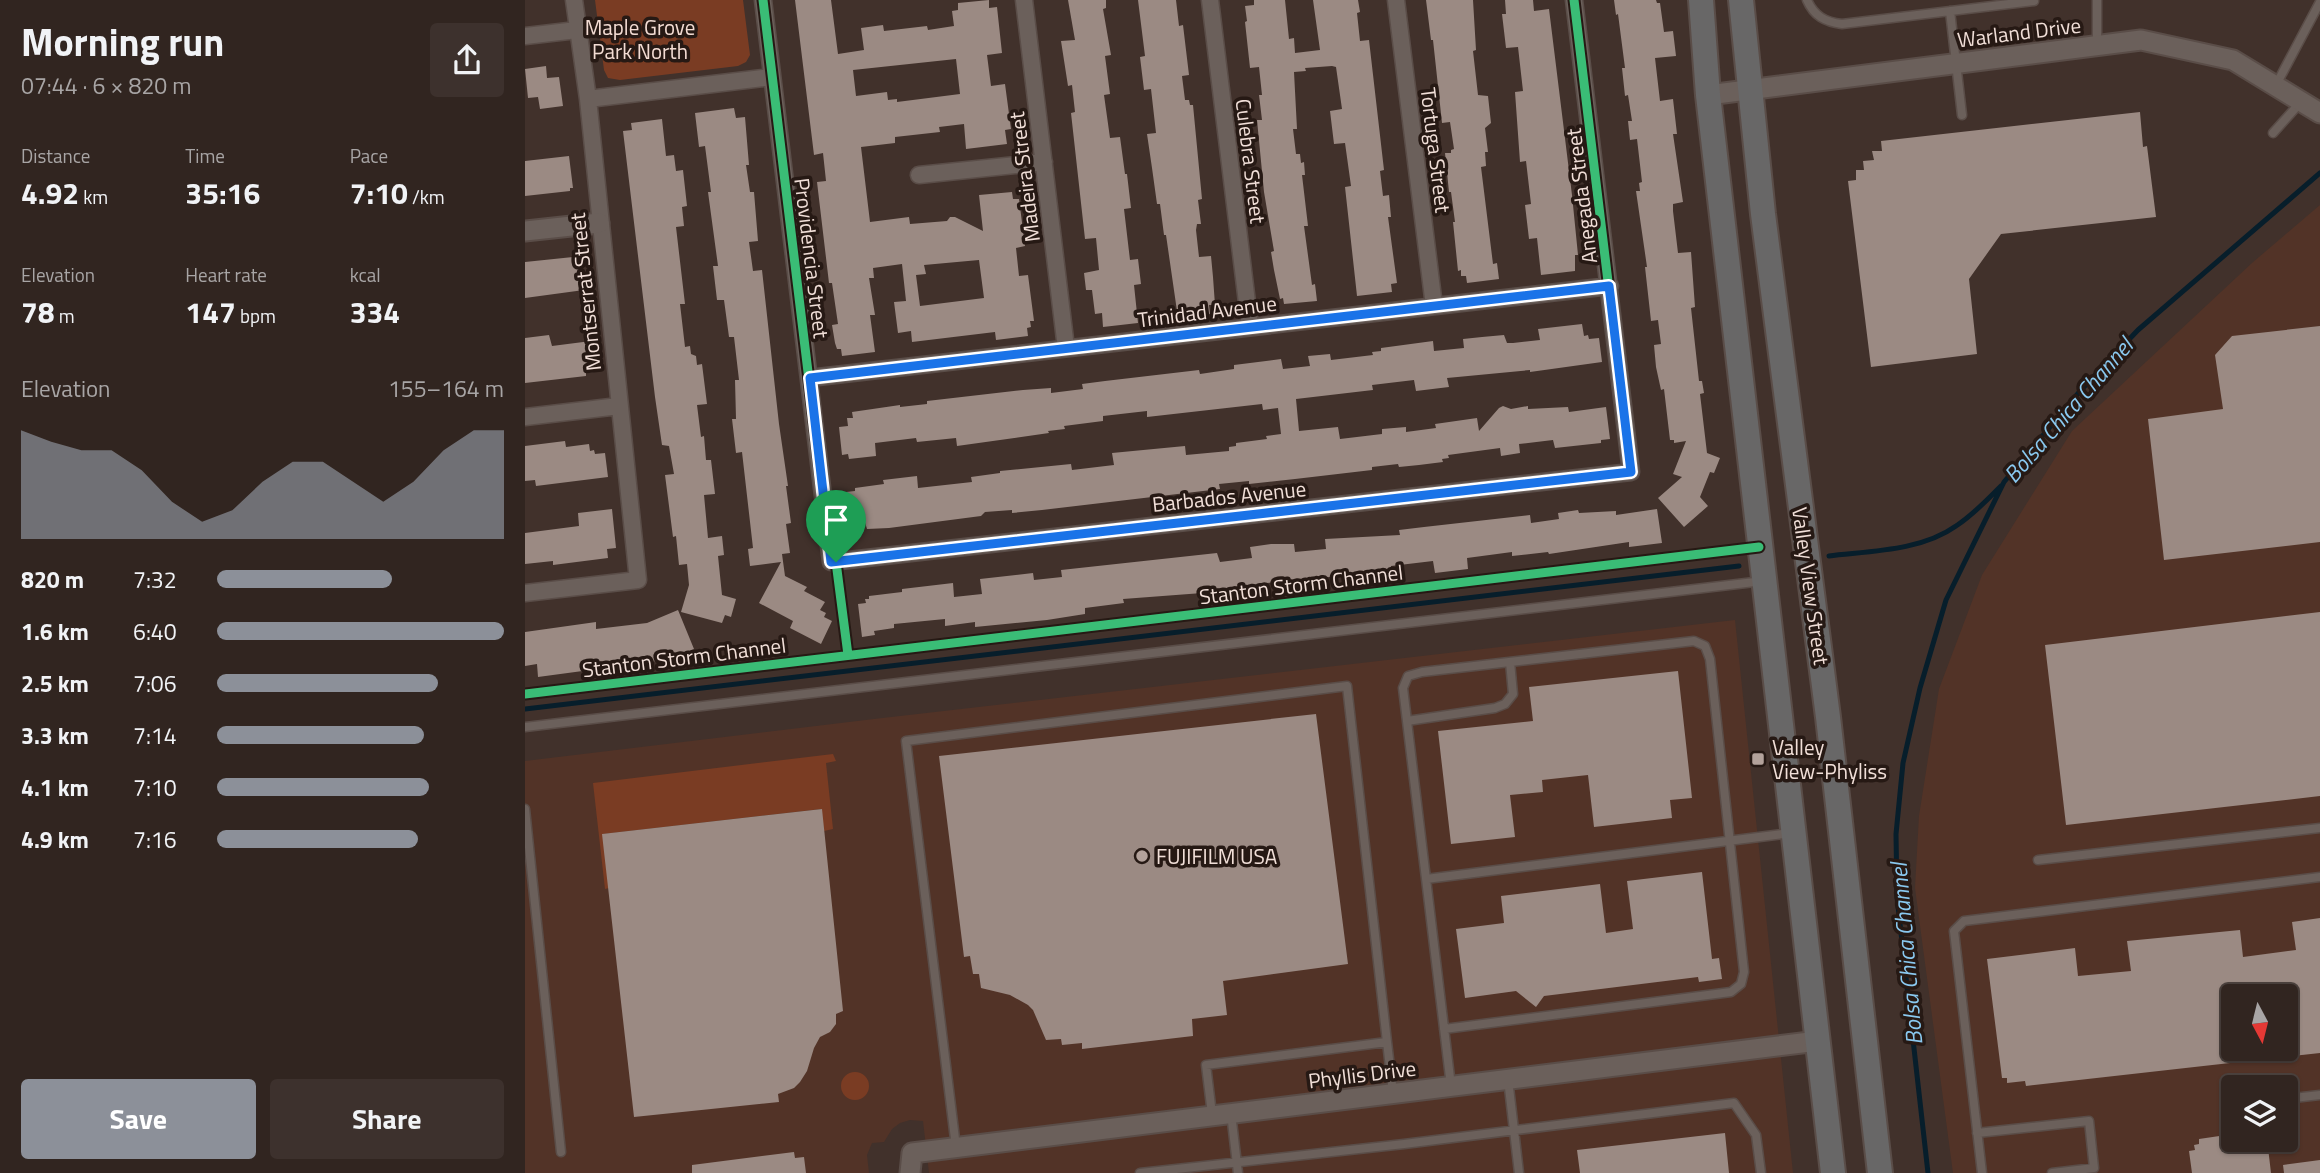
<!DOCTYPE html>
<meta charset="utf-8">
<style>
body{margin:0;font-family:"Titillium Web",sans-serif;background:#3d312d;color:#f1f3f6;height:100vh;display:flex;flex-direction:column;font-size:26px;white-space:nowrap}
*{box-sizing:border-box;margin:0}
p{font-size:23px;color:#a8a5a5}
.icon{flex:none;width:38px;height:38px;fill:none;stroke:currentColor;stroke-width:2;stroke-linecap:round;stroke-linejoin:round}
.map{position:relative;flex:1;overflow:hidden}
.details{display:flex;flex-direction:column;background:#312520;width:525px}
.details>*{flex:none}
.needle{width:46px;rotate:173deg}
.buttons{position:absolute;left:1696px;top:984px;display:grid;gap:14px}
.buttons a{display:grid;place-items:center;width:77px;height:77px;border-radius:7px;background:#312520;box-shadow:0 2px 5px #0004,0 0 0 2px #4c423e;font-size:35px}
.pin{position:absolute;display:grid;place-items:center;width:60px;height:60px;color:#fff;margin:-72px -30px;border-radius:50% 50% 50% 0;rotate:-45deg;box-shadow:0 0 7px #0007}
.pin .icon{rotate:45deg}
.round{display:grid;place-items:center;flex:none;width:74px;height:74px;border-radius:7px;background:#3d312d}
.overview{display:flex;align-items:center;justify-content:space-between;height:119px;padding:0 21px}
h1{font-size:38px;font-weight:700;line-height:52px}
.figures{display:grid;grid-template-columns:repeat(3,1fr);gap:10px;height:119px;padding:7px 21px}
.figures div{display:grid;align-content:center}
.figures b{font-size:30px;font-weight:700}
.figures small{font-size:19px;font-weight:400}
.figures p{font-size:19px}
.chart{height:196px;padding:14px 21px}
.chart p{display:flex;justify-content:space-between}
.chart svg{width:100%;height:126px;margin-top:7px;fill:#8c9099;opacity:.7}
.action{display:flex;gap:14px;margin-top:auto;padding:14px 21px}
.action a{flex:1;height:80px;border-radius:7px;background:#8c9099;color:#fff;font-size:28px;font-weight:700;line-height:80px;text-align:center}
.action a+a{background:#3d312d;color:#f1f3f6}
ul{padding:0 21px;list-style:none;font-size:23px}
li{display:grid;grid-template-columns:112px 84px 1fr;align-items:center;height:52px}
li i{height:18px;border-radius:9px;background:#8c9099}
main{display:flex;flex:1;min-height:0}
.map>svg:first-child{display:block}
</style>
<main>
<section class="details">
<div class="overview"><div><h1>Morning run</h1><p>07:44 · 6 × 820 m</p></div><a class="round"><svg class="icon" aria-label="share" viewBox="0 0 24 24"><path d="M12 15V3M7 8l5-5 5 5M5 13v7h14v-7"/></svg></a></div>
<div class="figures">
<div><p>Distance</p><b>4.92<small> km</small></b></div>
<div><p>Time</p><b>35:16</b></div>
<div><p>Pace</p><b>7:10<small> /km</small></b></div>
</div>
<div class="figures">
<div><p>Elevation</p><b>78<small> m</small></b></div>
<div><p>Heart rate</p><b>147<small> bpm</small></b></div>
<div><p>kcal</p><b>334</b></div>
</div>
<div class="chart"><p><span>Elevation</span>155–164 m</p>
<svg viewBox="0 0 160 44" preserveAspectRatio="none"><path d="M0 44V6L10 10L20 13L30 13L40 20L50 31L60 38L70 34L80 24L90 17L100 17L110 24L120 31L130 24L140 13L150 6L160 6V44z"/></svg>
</div>
<ul>
<li><b>820 m</b>7:32<i style="width:61%"></i></li>
<li><b>1.6 km</b>6:40<i style="width:100%"></i></li>
<li><b>2.5 km</b>7:06<i style="width:77%"></i></li>
<li><b>3.3 km</b>7:14<i style="width:72%"></i></li>
<li><b>4.1 km</b>7:10<i style="width:74%"></i></li>
<li><b>4.9 km</b>7:16<i style="width:70%"></i></li>
</ul>
<div class="action"><a>Save</a><a>Share</a></div>
</section>
<div class="map">
<svg width="1795" height="1173" viewBox="0 0 1795 1173">
<rect width="100%" height="100%" fill="#41312b"/>
<path fill="#523327" fill-rule="evenodd" d="M1795 205V1173H1428L1390 888 1394 816 1414 689 1457 575 1547 431 1727 263ZM1708 996H1760V1048H1708ZM1708 1087H1760V1139H1708Z
M1210 620 1268 1173H404L398 1121 385 1120 375 1123 367 1129 359 1142 347 1143 342 1155 344 1173H0V761L349 719Z"/>
<path fill="#7a3c23" d="M70 0H218L225 55 221 62 213 66 95 80 83 78 79 70Z
M308 754 311 761 301 763 308 829 299 831 296 809 78 834 84 888 80 889 68 783Z
M316 1086a14 14 0 1 1 28 0a14 14 0 1 1-28 0Z"/>
<g fill="none" stroke-linecap="round" stroke-linejoin="round">
<path stroke="#071e2b" stroke-width="5" d="M1304 556C1345 551 1396 551 1431 526 1448 515 1462 500 1476 486
M0 709 1214 566
M1403 1173 1372 897 1371 834 1378 763 1395 688 1421 600 1479 482 1555 391 1613 330 1795 173"/>
</g>
<path fill="#9b8a83" fill-rule="evenodd" d="M270 0H306L313 54 339 50 336 28 358 25 359 31 402 26 403 30 429 26 427 11 433 10V3L464 0V8L472 7 477 53 462 55 466 86 480 84 486 129 480 130 482 144 441 149 439 124 414 127 415 132 370 137V143L336 147 345 222 384 217 385 224 422 221 425 217H430L458 231 454 195 487 192 488 199H494L500 246 491 248 494 276 503 275 509 321H505L506 327 502 328 503 336 471 340 470 332 387 342 386 331 373 333 369 302 381 301 377 264 348 268 349 278H344L350 315H345L350 352 317 356 316 349H312L310 343 307 325 313 324 307 283H304L292 182 301 181 298 153 289 155ZM431 59 435 94 372 102V99L363 100 362 92 331 96 328 70ZM454 260 459 298 395 306 391 275 401 274 399 265Z
M543 0H581V8L578 9 586 55 580 56 585 94 579 95 585 138 595 137 600 174H602L606 208 599 209 605 260 613 259 616 284 609 285 613 323 578 327 577 313 570 314 567 290H561L559 273 574 270 571 238 560 239 546 113 550 112 547 85 543 86 536 41 550 40Z
M613 0H651L654 26 658 25 664 75 657 76 660 100H664L665 105H668L677 199 673 200 676 224H672L671 230 674 257 686 256 688 277 690 305H684L685 314 653 318 641 235H639L635 204H632L627 168 622 134 631 133 626 89 619 90 615 57 620 56Z
M729 0H760L764 39 769 38 770 53 795 50 788 0H833L835 12 832 13 835 41 844 40 859 170 855 171 858 196 864 195 866 217H863L872 283 866 284 867 292 832 296 820 187 826 186 820 143 809 144 805 111 817 109 811 67 807 66 780 68 781 71 769 72 772 129H768L771 154H775L776 163 779 162 780 175H777L783 226H779L787 285 790 284 792 301 759 304 758 298 755 299 749 270 746 252 749 251 739 192 732 120H737L734 95H737L734 67 725 68 720 22 722 21 720 6 729 5Z
M901 0H948L951 50 948 51 953 95 963 96 966 123 960 128 963 152H960L961 166 956 167 968 264 972 263 974 279 942 283 941 276H936V270L933 271 928 222H930L926 192H924L920 153H926V150L929 149 925 122 917 123 908 40H906Z
M980 0H1008L1009 11 1024 9 1047 195 1053 255H1050V271L1016 275 1012 238 1004 239 1000 205 1006 204 1001 161 995 162 990 92 998 91 993 47 981 48 977 14H981Z
M1089 0H1131L1132 3H1135L1139 32 1148 31 1151 56 1130 58 1135 101 1148 99 1152 134H1148L1158 202 1148 204V211L1153 253 1166 252 1170 307 1166 308 1174 381H1177L1179 393 1175 394 1182 453 1195 458 1189 473 1185 472 1175 497 1183 506 1159 527 1133 498 1157 477 1148 474 1161 441 1149 443V440H1145L1139 389 1136 390 1131 367 1129 345 1136 344 1133 320 1126 321 1120 267H1122L1111 191H1115L1114 183 1117 182 1112 139 1105 140 1103 121H1107L1103 95 1100 96 1097 68H1100L1093 14 1091 15Z
M21 66 22 78 34 77 38 106 15 109 13 97 3 98 0 69Z
M209 108 211 118 220 117 224 165H221L225 192H229L233 241 224 242 228 271 237 270 254 424 263 486H261L266 523 261 524 265 553 257 554 260 576 282 587 279 591 300 602 295 610 301 613 299 617 307 621 296 644 265 628 268 621 234 603 256 562 225 566 223 549 228 548 217 452 211 453 207 419H211L210 380H214L209 337H204L199 300H192L188 266H193L183 192H186L180 146 174 147 170 113Z
M1615 112 1618 147 1622 146 1631 217 1476 234 1444 279 1452 354 1346 367 1323 181 1331 180V170H1339L1338 161 1349 160 1347 151H1357L1356 141Z
M137 119 141 156 149 155 151 171 158 170 162 206 157 207 159 226 151 227 160 304H155L160 347 165 346 166 354 171 356 172 365 177 364 182 404 172 405 176 437 179 436 181 460H186L190 494 179 495 183 538 197 536 199 555 193 556 197 595 211 599 206 617 200 615 197 623 156 612 164 585 162 564 154 565 151 536 148 537 140 475 149 474 144 446 137 445 130 397 98 131 107 130 106 123Z
M44 156 48 188H45V191L0 196V161Z
M48 257V260L56 259 59 290 0 298V262Z
M1057 324 1059 336 1063 335 1064 339 1074 338 1077 362 1005 372V370L922 378 924 387 891 391 889 380 847 385 848 390 771 399 774 431 813 427 815 439 857 434V429L881 427V432L911 428 910 424 952 418 954 431 974 408 978 406 986 409 1003 406V409L1043 407 1044 412 1081 407 1085 439 1076 440V443L1030 448 1028 440 994 444 995 453 976 456 975 448 923 455 924 458 917 459 918 462 894 465 874 467 873 464 847 467V470L770 479 724 484V481L694 484 695 489 517 510 487 513V510L460 512 456 516 364 528 342 529 339 519H334L333 515 324 516 321 492 330 491V488L359 484 358 480 392 476 393 488 447 482 446 477 475 473V471L546 464 547 470 589 465 587 453 660 446 661 455 704 451V447L711 446V443L742 439 741 436 756 434 753 408 738 410 737 404 622 417V411L578 416V421L539 426 540 429 523 431 524 433 432 446 431 438 392 442 391 438 350 443 351 456 324 459 323 454 317 455 314 427 323 426 322 418H328L327 412 375 405V407L402 404V401L498 390 526 388V393L558 389 557 384 580 381 674 370 675 374 709 369V365L756 359 758 369 785 366 783 356 805 354 806 360 848 355 847 352 856 351V348L908 341 909 351 939 348 938 339 957 337 979 335 982 343H988L1015 340 1013 329Z
M1795 326V542L1639 560 1623 419 1698 409 1690 355 1707 336Z
M24 335 27 346 66 341 69 372 61 373V376L0 383V338Z
M40 441 41 447 64 444 65 451 69 450 70 454 80 453 83 477 11 486 10 480 0 481V446Z
M87 509 91 548 82 549 83 558 28 565V561L0 564V533L54 526 53 513Z
M1132 509 1137 543 1104 547V542L1024 554 1023 552 987 556V552L942 558 943 569 910 573 908 561 866 566V571L742 583V587L717 590 598 599 599 603 560 608V614L522 620 450 627V622L420 626V619L369 624V628L349 631 350 635 337 637 333 604 341 603 340 599H344V596L377 592V589L428 583 429 597 457 594 455 579 508 573 509 580 537 577 536 570 692 553 695 562 727 558 725 547 746 544H769L770 552 801 549 800 539 875 535 874 530 899 527 1005 515 1006 523 1034 519 1033 513 1053 510 1054 513 1091 511V515Z
M153 610 169 649 146 659 145 656 132 661 13 677 12 664 0 666V632L71 622V629L122 623Z
M1795 612V796L1541 825 1520 645Z
M1153 671 1167 798 1145 800 1147 818 1069 827 1063 775 1017 780 1018 792 985 795 990 837 926 844 913 731 1008 721 1004 687Z
M791 714 823 964 698 981 702 1015 667 1019 668 1036 557 1049V1043L537 1045 536 1039 521 1040 508 1010 503 1005 485 995 456 988 454 974H448L445 956 439 957 414 756Z
M297 809 318 1011 311 1014V1024L305 1032 295 1037 289 1048 282 1071 275 1082 269 1088 253 1094 254 1102 109 1117 77 834Z
M1177 872 1187 959 1194 958 1197 979 1174 982 1173 977 1019 996 1011 1007 991 991 940 998 931 929 979 923 976 896 1075 884 1081 933 1108 929 1102 881Z
M1795 918V1053L1501 1086 1500 1081 1482 1083V1078H1477L1462 959 1550 948 1553 976 1606 971 1602 941 1715 930 1718 957 1771 950 1767 922ZM1708 996H1760V1050V1048H1708Z
M1200 1133 1204 1173H1055L1052 1150Z
M1708 1134V1139H1742L1746 1173H1667L1664 1151 1670 1150 1669 1145 1674 1144V1139Z
M269 1152 270 1158 279 1157 281 1173H167V1165Z
M1795 1160V1173H1759L1758 1165Z"/>
<g fill="none" stroke-linecap="round" stroke-linejoin="round">
<defs>
<path id="service" d="M1282 0C1289 16 1300 22 1317 24L1509 1
M1425 11 1437 115
M1572 45V0
M1751 85 1795 2
M1748 133 1775 103
M882 721 970 708 980 704 988 694 985 662
M0 727 1238 581
M0 809 36 1152
M1513 860 1795 828
M901 879 1266 833
M919 1029 1206 992 1216 984 1219 972 1185 659 1180 646 1169 641 897 672 883 676 878 688 926 1086
M983 1079 994 1173
M1760 1099 1795 1095
M706 1113 713 1173
M687 1114 681 1065 862 1042 868 1093
M1452 1133 1564 1121 1569 1168 1527 1173
M431 1147 381 741 822 686 862 1042
M615 1173 879 1144 1209 1103 1231 1135 1236 1173
M1457 1173 1429 931 1439 921 1795 877"/>
<path id="minor" d="M238 0 306 562 1106 472 1049 0
M499 0 541 348
M685 0 725 327
M871 0 909 306
M0 36 52 30
M63 99 246 77
M394 175 519 162
M284 378 1085 286
M0 417 94 406
M0 593 113 580 63 99 49 0"/>
<path id="tertiary" d="M1183 95 1616 40 1708 60 1795 113
M0 231 74 223
M385 1173 387 1153 1293 1041"/>
<path id="primary" d="M1176 0 1183 95 1308 1173
M1216 0 1238 214 1303 717 1355 1173"/>
</defs>
<use href="#service" stroke="#5a4d48" stroke-width="11"/>
<use href="#minor" stroke="#5a4d48" stroke-width="19"/>
<use href="#tertiary" stroke="#5a4d48" stroke-width="23"/>
<use href="#primary" stroke="#5a4d48" stroke-width="28"/>
<use href="#service" stroke="#6b605b" stroke-width="8"/>
<use href="#minor" stroke="#6b605b" stroke-width="16"/>
<use href="#tertiary" stroke="#6b605b" stroke-width="19"/>
<use href="#primary" stroke="#686767" stroke-width="24"/>
<defs>
<path id="cycleway" d="M238 0 306 562 1106 472 1049 0
M311 562 323 655
M0 694 1234 547"/>
</defs>
<use href="#cycleway" stroke="#261914" stroke-width="13"/>
<use href="#cycleway" stroke="#3abd76" stroke-width="9"/>
</g>
<g fill="none" stroke-linecap="round" stroke-linejoin="round">
<defs>
<path id="route" d="M1084 286 1106 472 306 562 285 378Z"/>
</defs>
<use href="#route" stroke="#fff" stroke-width="14"/>
<use href="#route" stroke="#1a73e8" stroke-width="9"/>
</g>
<g fill="#b3a29b" stroke="#261914" stroke-width="2.5">
<rect x="1226" y="752" width="14" height="14" rx="3.5"/>
<circle cx="617" cy="856" r="7"/>
</g>
<g text-anchor="middle" dominant-baseline="central" stroke-width="7" stroke-linejoin="round" paint-order="stroke">
<g font-size="21" fill="#f3dcd3" stroke="#261914">
<text x="115" y="27">Maple Grove<tspan x="115" dy="24">Park North</tspan></text>
</g>
<g font-size="21" fill="#f1dfd8" stroke="#261914">
<text transform="translate(1494 32) rotate(-7)">Warland Drive</text>
<text transform="translate(911 150) rotate(83)">Tortuga Street</text>
<text transform="translate(726 161) rotate(83)">Culebra Street</text>
<text transform="translate(499 177) rotate(-97)">Madeira Street</text>
<text transform="translate(1056 196) rotate(-97)">Anegada Street</text>
<text transform="translate(287 258) rotate(83)">Providencia Street</text>
<text transform="translate(60 292) rotate(-96)">Montserrat Street</text>
<text transform="translate(682 311) rotate(-7)">Trinidad Avenue</text>
<text transform="translate(704 496) rotate(-6)">Barbados Avenue</text>
<text transform="translate(776 584) rotate(-7)">Stanton Storm Channel</text>
<text transform="translate(1286 586) rotate(82)">Valley View Street</text>
<text transform="translate(159 657) rotate(-7)">Stanton Storm Channel</text>
<text transform="translate(837 1074) rotate(-7)">Phyllis Drive</text>
</g>
<g font-size="21" fill="#f1dfd8" stroke="#261914" text-anchor="start">
<text x="1247" y="747">Valley<tspan x="1247" dy="24">View-Phyliss</tspan></text>
<text x="631" y="856">FUJIFILM USA</text>
</g>
<g font-size="23" font-style="italic" fill="#8ac9f0" stroke="#261914">
<text transform="translate(1543 410) rotate(-49)">Bolsa Chica Channel</text>
<text transform="translate(1381 954) rotate(-95)">Bolsa Chica Channel</text>
</g>
</g>
</svg>
<div class="buttons">
<a><svg class="needle" viewBox="-14 -14 28 28"><path d="M0-13l5 13h-10z" fill="#e53935"/><path d="M0 13l5-13h-10z" fill="#a8a5a5"/></svg></a>
<a><svg class="icon" aria-label="layers" viewBox="0 0 24 24"><path d="M12 4l9 5-9 5-9-5zM3 14l9 5 9-5"/></svg></a>
</div>
<div class="pin" style="left:311px;top:562px;background:#1e9e55"><svg class="icon" aria-label="arrive" viewBox="0 0 24 24"><path d="M6 21V4h12l-3 4 3 4H6"/></svg></div>
</div>
</main>
